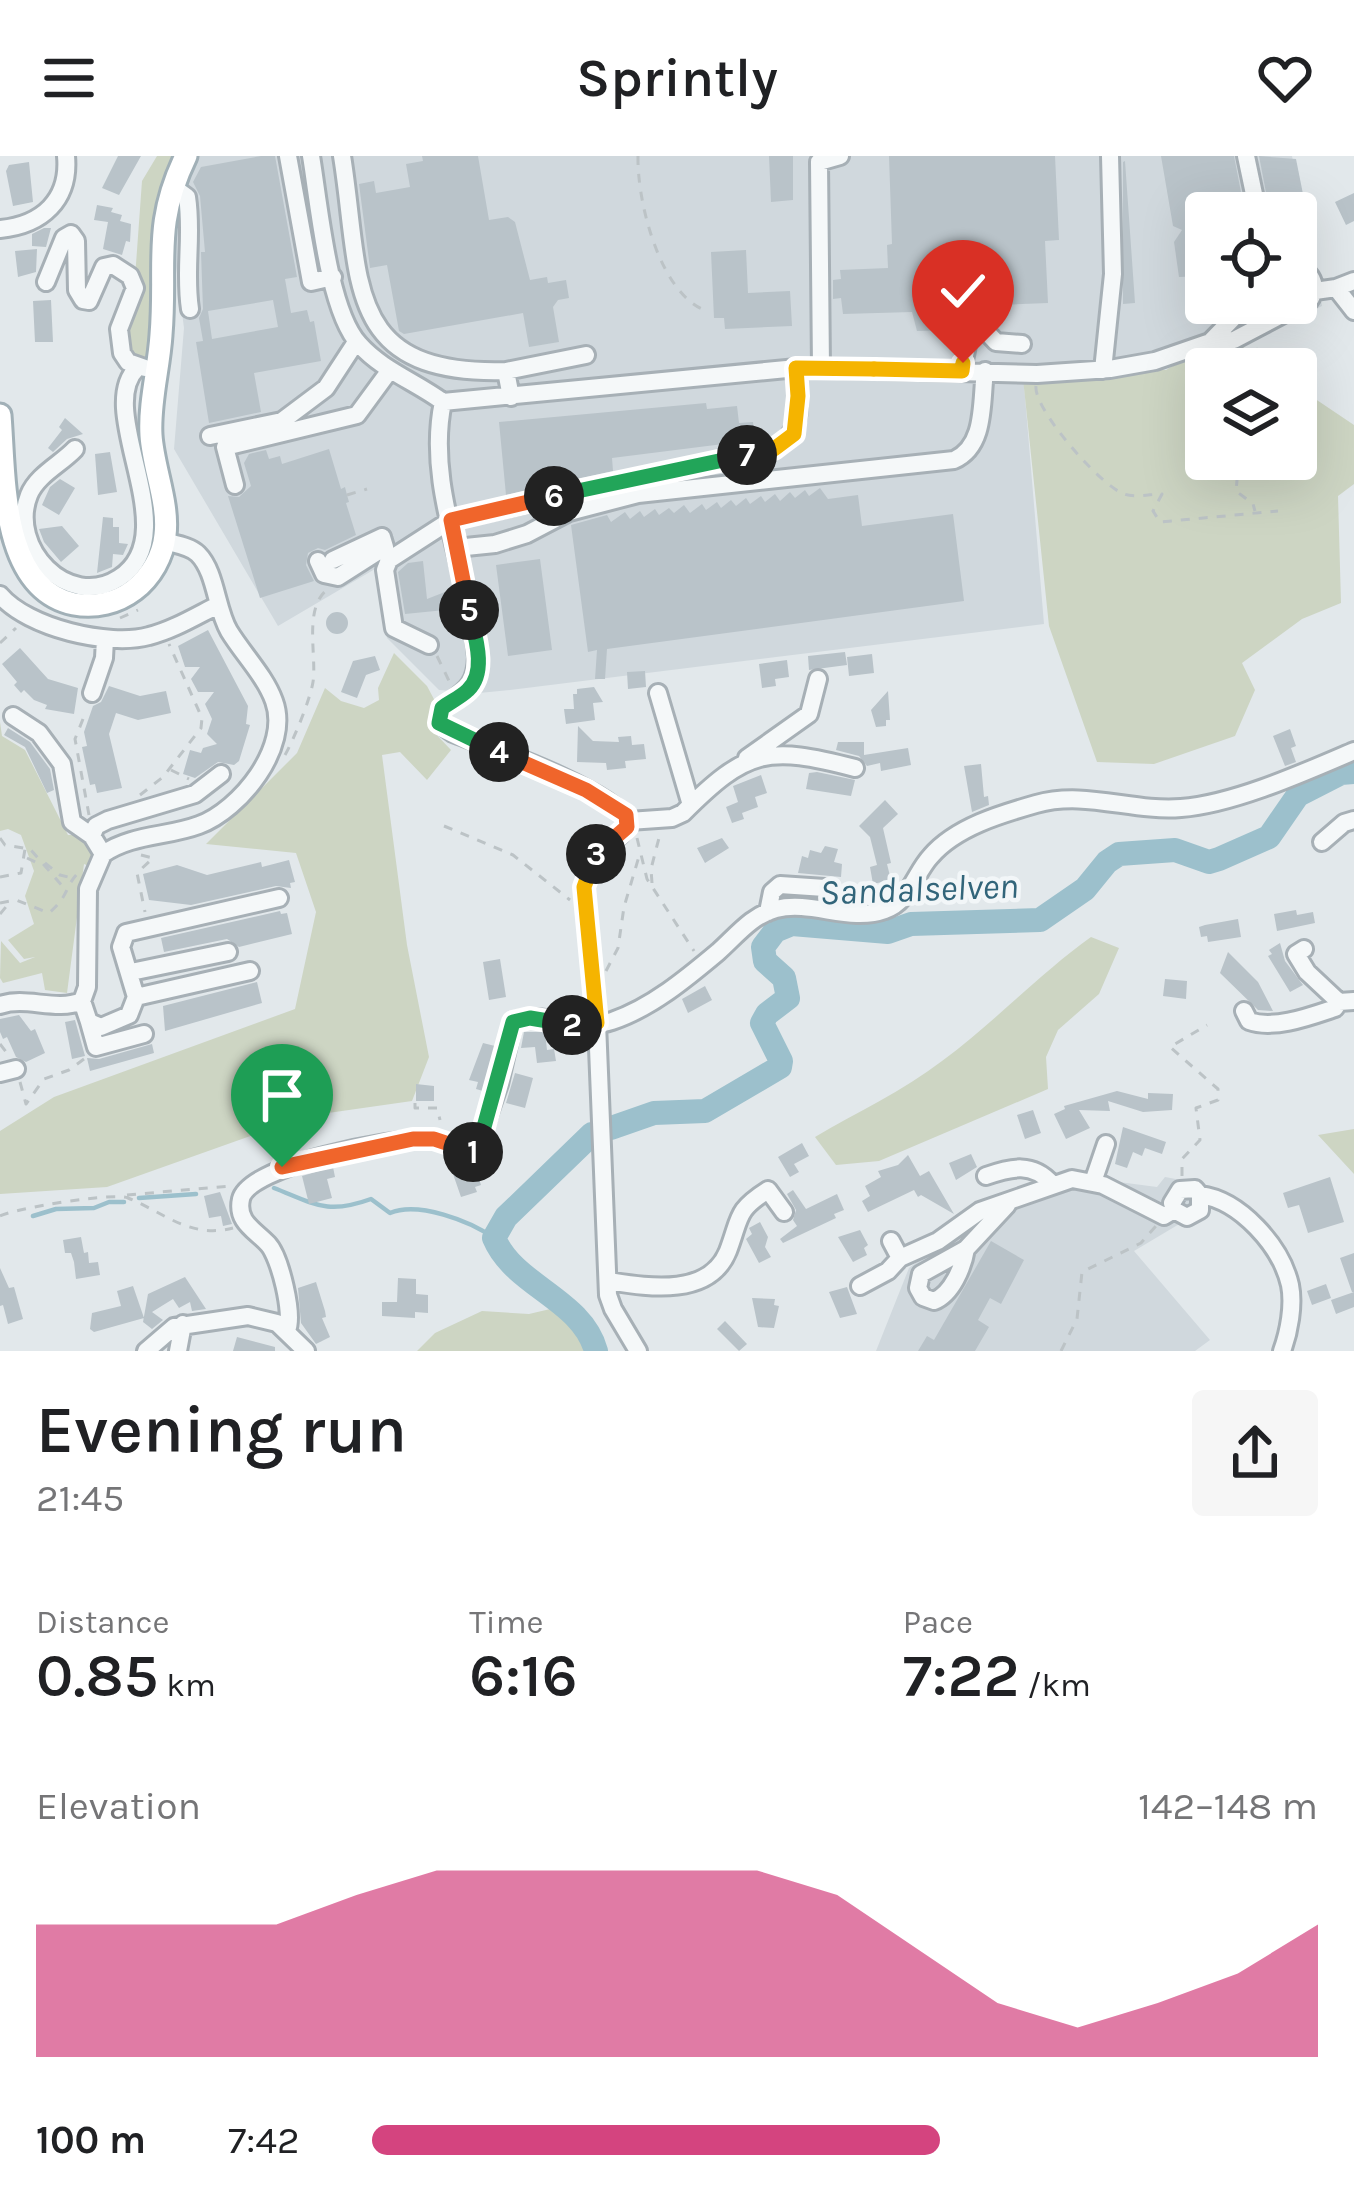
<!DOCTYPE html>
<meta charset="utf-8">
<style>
body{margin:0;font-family:Karla,sans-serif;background:#f6f6f6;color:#202124;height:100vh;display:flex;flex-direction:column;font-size:45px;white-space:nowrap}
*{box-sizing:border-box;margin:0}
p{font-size:39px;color:#757577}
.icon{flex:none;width:66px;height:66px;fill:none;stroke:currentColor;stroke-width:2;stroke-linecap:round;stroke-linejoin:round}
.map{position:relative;height:1195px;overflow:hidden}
.side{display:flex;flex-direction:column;background:#fff;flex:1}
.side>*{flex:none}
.tools{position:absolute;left:1185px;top:36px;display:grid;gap:24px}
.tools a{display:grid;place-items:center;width:132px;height:132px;border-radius:12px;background:#fff;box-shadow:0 12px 48px #0002;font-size:60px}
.pin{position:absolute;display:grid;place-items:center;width:102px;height:102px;color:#fff;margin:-123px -51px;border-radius:50% 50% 50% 0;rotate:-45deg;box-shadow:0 0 12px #0007}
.pin .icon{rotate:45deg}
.km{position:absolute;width:60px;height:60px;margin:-30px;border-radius:50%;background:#222;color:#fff;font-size:33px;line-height:60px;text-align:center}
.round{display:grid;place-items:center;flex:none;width:126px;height:126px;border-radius:12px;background:#f6f6f6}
.summary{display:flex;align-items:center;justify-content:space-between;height:204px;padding:0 36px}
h1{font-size:66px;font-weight:600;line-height:90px}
.figures{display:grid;grid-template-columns:repeat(3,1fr);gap:18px;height:204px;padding:12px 36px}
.figures div{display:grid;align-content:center}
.figures b{font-size:60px;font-weight:600}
.figures small{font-size:33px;font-weight:400}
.figures p{font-size:33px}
.chart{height:336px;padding:24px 36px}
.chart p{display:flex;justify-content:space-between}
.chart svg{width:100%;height:216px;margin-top:12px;fill:#d4447f;opacity:.7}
ul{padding:0 36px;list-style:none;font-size:39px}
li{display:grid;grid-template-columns:192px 144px 1fr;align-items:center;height:90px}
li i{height:30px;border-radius:15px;background:#d4447f}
header{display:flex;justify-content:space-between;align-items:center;height:156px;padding:0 36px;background:#fff;font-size:54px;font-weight:600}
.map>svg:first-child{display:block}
</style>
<header><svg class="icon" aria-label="menu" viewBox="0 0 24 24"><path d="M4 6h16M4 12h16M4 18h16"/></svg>Sprintly<svg class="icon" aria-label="heart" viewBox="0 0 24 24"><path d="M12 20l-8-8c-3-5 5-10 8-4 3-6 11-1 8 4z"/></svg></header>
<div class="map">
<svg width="1354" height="1195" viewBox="0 0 1354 1195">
<rect width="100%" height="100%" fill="#e2e8eb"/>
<path fill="#d0d8dd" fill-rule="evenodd" d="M179 0H1292L1322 150 1268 177 1097 224 1024 229 1044 468 510 534 479 537 439 534 387 482 375 413 278 470 174 293 184 172 174 95 184 38ZM1206 57H1296V147H1206Z
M1073 1020 1157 1031 1165 1021 1203 1028 1228 1039 1134 1095 1210 1184 1195 1195H876L909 1112 995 1047Z"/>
<path fill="#cdd5c3" d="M157 0H175L153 67 150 201 141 208 124 190 135 122 142 25Z
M1235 185 1273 213H1206V303H1296V230L1354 269V328L1338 340 1341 447 1302 463 1242 507 1255 534 1235 580 1154 608 1097 606 1049 470 1022 213 1166 214 1197 194Z
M394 497 427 530 436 547 431 573 451 594 427 624 400 596 382 599 407 789 429 901 412 945 307 960 107 1031 0 1038V975L54 941 295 853 316 756 296 697 206 688 297 597 325 532 341 545 364 552 379 544 378 532Z
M0 566 2 580 25 594 68 679H82L95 696 89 710 84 708 67 837 45 834 42 817 3 827 0 822 1 785 20 807 35 801 24 803 8 784 34 768 25 740 34 715 21 679 8 673 0 675Z
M1091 781 1119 792 1099 838 1058 874 1046 901 1048 933 879 1005 836 1009 815 981C857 956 903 935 942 905 995 866 1038 819 1091 781Z
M1354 973V1018L1318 979Z
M563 1150 558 1159 570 1160 590 1195H417L435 1177 482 1155 529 1158Z"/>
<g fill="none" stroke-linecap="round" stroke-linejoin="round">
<path stroke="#9cc0cc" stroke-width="4.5" d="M274 1032C315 1048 327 1059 371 1043L390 1057C418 1045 470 1065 494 1082
M139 1042 196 1038
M33 1060 56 1053 94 1052 109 1046H124"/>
<path stroke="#9cc0cc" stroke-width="24" d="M611 972 654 957 705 955 780 911 781 905 762 867 767 858 788 842 784 822 765 805 763 791 775 775 792 768 888 776 911 768 1040 764 1085 733 1107 706 1119 698 1175 694 1209 706 1219 703 1269 681 1298 639 1341 617 1354 616
M592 978 506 1061 494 1082C514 1130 582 1143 596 1195"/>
</g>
<path fill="#b9c3c9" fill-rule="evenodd" d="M118 0H141L119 39 102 32Z
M261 0H275L297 121 285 123 291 157 307 154 310 166 314 165 321 205 254 217 261 256 209 267 196 186 203 185 199 162 203 153 201 96H205L200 40 193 26 201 11ZM273 144 278 171 212 183 208 155Z
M422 0H478L489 64 508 61 515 66 530 124 547 121 548 127 566 124 569 142 558 144 553 151 559 186 529 191 523 157 404 178 399 175 387 109 370 112 359 28 374 25 376 37 410 31 406 8 423 5Z
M769 0H793V44L771 46Z
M889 0H1055L1059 84 1045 85 1048 147 951 151 952 174 917 175 912 156 843 158 841 142 833 143V124L841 123 840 114 888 112 887 89 892 88Z
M1161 0H1234L1245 57H1206V120L1179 121 1174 86 1182 74 1173 70Z
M1259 0 1296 3 1310 73 1296 76V57H1270Z
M1125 5 1135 147 1123 148V6Z
M29 6 33 46 13 50 6 15 9 9Z
M1354 37V65L1346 69 1335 46Z
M97 49 113 52 111 56 122 59 120 65 131 68 130 86 126 85 122 99 103 93 108 66 94 64Z
M44 72H51L46 91 32 90V78Z
M37 93 36 116 18 121 15 95Z
M746 94 748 137 790 135 792 170 725 173 724 162H714L711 96Z
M51 144 53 186H35L33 145Z
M706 247 707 253 737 250 739 267 753 266 755 284 612 302 613 315 506 339 499 266Z
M65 262 83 278 67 283 53 296 48 292 62 274 59 271Z
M329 293 341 333 345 331 347 339 349 346 346 347 356 379 325 394 318 392 308 397 306 409 314 425 260 442 228 340 239 341 251 330 244 307 249 298 266 294 269 303 280 300 282 308Z
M110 296 117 336 98 339 95 298Z
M60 323 75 332 59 359 42 349 50 331Z
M820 332 828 343 858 339 862 370 953 358 964 445 607 493 605 523H595L597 494 588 496 571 369 607 359 611 366 625 356 630 363 640 355 644 361 655 353 659 359 669 352 674 357 684 349 690 357 702 348 706 354 717 346 721 352 731 344 736 350 746 342 750 348 761 340 765 346 775 338 780 345 790 336 795 342 805 334 809 340Z
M103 361 113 362V371H119V387L128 388 123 399 113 398 112 411 97 417Z
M62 370 79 390 61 406 44 386 39 373Z
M540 403 552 494 508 500 496 409Z
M423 405 427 443 450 434 458 460 451 462 445 454 405 458 398 416 408 407Z
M326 467a11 11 0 1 1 22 0a11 11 0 1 1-22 0Z
M208 474 248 550 246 568 250 569 239 605 234 609 218 606 195 622 183 618 190 594 201 597 203 592 217 588 207 578 212 563 205 548 214 536H198L191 523 200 511H185L178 490Z
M20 492 48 523 78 532 74 558 45 553 47 549 34 544 24 534 21 537 14 529 17 526 2 508Z
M845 496 847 509 809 514 808 500Z
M872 498 874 517 849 520 847 501Z
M375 500 380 514 366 519 357 542 341 536 353 505Z
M787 504 789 521 775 523 776 530 762 532 759 508Z
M645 515 646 531 628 533 627 516Z
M109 530 140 540 166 535 171 557 138 564 116 557 109 578 122 632 97 637 95 628 90 629 82 591 87 590 84 576 93 550 101 546Z
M594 531 603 546 593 547 595 564 566 568 564 553H574L573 538H577V533Z
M888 535 890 564H886V570L876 571 871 554Z
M578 570 593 585 619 586 618 581 631 580 632 589 644 588 646 603 625 605 626 612 607 614 606 607 577 606Z
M8 572 30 586 50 613 54 634 47 637 25 591 4 579Z
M1290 573 1296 590 1291 592 1296 606 1285 610 1273 580Z
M838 586H864V599L908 592 911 609 881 615 880 607 867 610 859 600 836 594Z
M981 608 984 641 988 640 989 649 972 656 964 610Z
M817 616 855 624 851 640 806 633 809 617Z
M761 619 767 637 755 641 758 651 742 657 744 663 732 667 726 651 738 646 733 630Z
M885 644 898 658 883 672 891 707 887 708 891 724 873 728 870 711 877 709 870 681 859 670Z
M722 682 729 692 705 707 697 692Z
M825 690 838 693 834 706 842 708 841 721 798 717 802 700 808 702 810 694 821 697Z
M289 704 295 726 290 727 291 732 276 730 191 749 149 744 143 718 177 709 207 719 261 706 262 711Z
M1296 754 1297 759 1313 756 1315 767 1277 775 1274 758Z
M280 755 281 758 287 757 292 778 239 791 227 783 164 796 161 782Z
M1238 763 1241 781 1208 786 1207 780 1201 781 1199 771 1205 769Z
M1280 787 1285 805 1303 829 1290 836 1268 800 1272 798 1269 794Z
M1228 796 1258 826 1273 855 1258 854 1220 817Z
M500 803 506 841 489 844 483 806Z
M1165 823 1187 825 1186 843 1163 840Z
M257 826 262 847 165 875 163 850Z
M705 830 712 844 688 857 682 843Z
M19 859 31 875 35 873 45 897 26 906 16 901 7 881 3 883 0 876V863Z
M75 864 85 900 72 903 65 866Z
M524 876H545L547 894 554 893 556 905 537 907 535 891 521 892Z
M483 887 495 890 487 924 481 940 483 935 476 933 478 926 469 924Z
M152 888 154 897 90 915 87 902 99 903Z
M515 917 533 922 525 952 506 947Z
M416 928 434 930V945H416Z
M1117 935 1148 943V937L1173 938 1172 954 1143 956 1108 945 1110 955 1079 954 1090 972 1066 983 1054 958 1065 953 1064 950Z
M1033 954 1041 977 1025 983 1017 959Z
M1123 971 1166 986 1162 998 1145 992 1142 1000 1133 996 1127 1012 1115 1008Z
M802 987 809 1000 794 1008 799 1016 790 1021 778 1001Z
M971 998 977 1011 956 1024 949 1007Z
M908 999 920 1020 929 1015 954 1058 921 1039 918 1041 914 1034 868 1056 862 1045 870 1040 865 1030 881 1021 878 1015 898 1009Z
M475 1010 481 1029 475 1031 477 1036 461 1041 453 1018Z
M333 1011 335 1021 327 1023 332 1042 309 1048 302 1020Z
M1330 1021 1344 1066 1308 1077 1299 1049 1288 1052 1283 1037Z
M793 1034 806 1053 837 1038 844 1054 834 1058 836 1062 783 1087 780 1083 797 1070 793 1064 796 1054 787 1038Z
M220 1036 232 1068 223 1070 221 1060 209 1062 204 1040Z
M760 1066 768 1081 765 1091 771 1101 759 1107 746 1083 752 1078 749 1072Z
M860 1074 868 1089 864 1092 867 1099 853 1106 838 1081Z
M81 1081 84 1097 88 1096 89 1107 98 1106 100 1119 76 1123 74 1106 71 1097H65L63 1084Z
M991 1085 1024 1104 1001 1148 990 1142 978 1164 989 1171 975 1195H918L927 1180 934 1184Z
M1354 1097V1136H1352L1340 1102Z
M0 1112 9 1132 14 1131 23 1163 8 1168 3 1149 0 1150Z
M185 1121 206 1153 192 1155 190 1146 179 1152 173 1143 152 1156 163 1164 152 1173 143 1166 148 1138Z
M398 1122 416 1123V1138L428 1139V1157L415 1156V1162L382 1160V1146H397Z
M316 1126 325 1155 326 1161 322 1162 330 1181 316 1188 301 1167 298 1132Z
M1326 1128 1331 1142 1312 1149 1307 1135Z
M133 1130 144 1162 94 1176 90 1173 92 1157 121 1150 117 1135Z
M847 1131 857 1158 840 1162 829 1136Z
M1354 1136V1151L1336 1158 1331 1144Z
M752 1142 775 1143 774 1149 779 1150 774 1172 758 1171Z
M725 1165 747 1188 739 1195 717 1173Z
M237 1181 275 1191V1195H233Z"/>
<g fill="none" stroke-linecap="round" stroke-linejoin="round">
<defs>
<path id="minor" d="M288 0 311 126 333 121
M311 0C319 47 328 154 359 188 382 214 416 226 443 246 425 330 470 417 477 501 476 531 464 535 443 552L439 567 453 577C492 592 609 633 629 665L621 678 591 705 584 731 597 867 608 1139 613 1153 638 1195
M342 0C362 122 341 220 506 215
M1246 0 1258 57
M172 30 187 41C193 79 184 114 190 153
M0 73C42 69 70 44 66 0
M46 126 64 82 71 78 76 85 77 134 83 144 89 145 104 111 113 109 130 120 135 132 119 173 122 197 128 206 145 212
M1336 132 1354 155
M1315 135 1336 132 1354 125
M1273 147 1289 155C1318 151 1323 121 1296 109
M1210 186 1248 147
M821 212 819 6 840 0
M1103 214 1113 118 1110 0
M962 215 971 169 981 170 996 186 1022 188
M511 241 506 215 586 199
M443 246 797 212 1037 218 1110 213 1155 205 1210 186 1234 184 1289 155
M210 280 282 265 326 232 356 186
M75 293C61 308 37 319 29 339 8 391 68 455 119 422 188 378 93 255 137 212
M235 329 225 291 357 259 390 214
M456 392 495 388 527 378 569 356 638 338 954 304C986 290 981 246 985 215
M333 404 382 381
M318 405 324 418 338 421 385 391 382 381
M0 439C28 472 109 491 149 480 173 474 196 460 218 449
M429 489 394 472 385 414 389 404 451 364 774 293C805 277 798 243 797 212
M92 537 104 502 105 483
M658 537 691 649
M13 560 39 577 62 608 72 666 92 680 103 698
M747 602 809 558 818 523
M629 665 672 662 683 657C747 593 767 589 855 612
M92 680 96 670 108 664 195 638 221 618
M1322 686 1344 667 1354 664
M768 756 772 736 780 729 825 732
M1304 793 1296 798 1307 816 1339 846
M131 816 228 796
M136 841 250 815
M82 845 89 866 101 871 129 859 136 841 121 791 126 777 279 742
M0 849C27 840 55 856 82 845L87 831 88 733 103 698C132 678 167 681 199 669 240 654 291 591 274 545 265 520 243 498 229 475 216 453 216 416 198 398 190 390 174 388 164 385
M1244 855 1249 865C1274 874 1311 860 1335 852L1339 846 1354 845
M89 866 96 891 144 878
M0 917 16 913
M986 1020C1011 1011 1033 1006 1052 1028
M1093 1026 1106 988
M1200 1039C1240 1044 1281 1090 1290 1129 1294 1149 1289 1176 1282 1195
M891 1085 900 1102
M966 1093C963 1111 952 1138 934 1145L923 1141 918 1132 921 1118 966 1093 1007 1049
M608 1125C647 1131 709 1142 728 1095 741 1061 735 1055 768 1034L784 1056
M860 1130 888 1115 900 1102 938 1085 980 1055 1072 1023 1103 1029 1164 1060 1174 1054 1187 1061 1200 1054V1039L1195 1033 1180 1034 1172 1047 1174 1054
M287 1174C294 1159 280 1101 268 1088 255 1074 236 1066 241 1043 249 1009 394 982 427 983 443 983 456 991 471 997L476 994 499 928 513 866C544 854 579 876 612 865 651 852 687 822 718 796 736 780 752 759 776 753 812 744 850 767 885 754 909 746 915 717 931 700 956 671 1001 658 1036 648 1085 634 1132 656 1181 652 1234 648 1305 616 1354 595
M146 1195 174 1171 248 1160 277 1167 306 1195
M178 1195 183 1168"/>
<path id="major" d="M0 259C5 320 0 433 74 448 95 452 117 447 134 434 151 421 163 400 165 379 169 347 153 312 151 279 149 246 159 212 161 179 167 107 152 70 186 0"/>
</defs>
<use href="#minor" stroke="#a7b0b6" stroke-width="22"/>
<use href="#major" stroke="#a1b0b7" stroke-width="27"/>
<path stroke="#bcc3c6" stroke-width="3" stroke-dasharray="9 9" stroke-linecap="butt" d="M638 0C637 45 659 133 702 153
M1256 192 1261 213
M1036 230C1033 253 1101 330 1124 338 1134 342 1151 338 1162 338L1153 355 1160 366 1278 355
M1239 303 1236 335 1253 348 1255 355
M347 339 367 333
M120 462 138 454
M0 487 16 472
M437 500 451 529
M83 563 75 583 89 659
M285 599C294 583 310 544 313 526 317 500 303 451 328 433
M171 614 189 623
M140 639 163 621 201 572 202 562 169 488
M444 670 513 699 570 744
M0 682 5 689 30 693 65 733
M637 682 647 723 694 795
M141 699 153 702 137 717 145 756
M27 702 44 710
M45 707 60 719 72 722
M0 721 21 717 25 693
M652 727 651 713 660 678
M0 747 16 744 49 757C70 739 64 731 79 716
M0 758 10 746
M606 815 618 792 624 751 640 697
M0 888 10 901
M20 926 26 948 44 923 69 914 84 903
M415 947V952H437L440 964
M1182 1020V1003L1200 984 1196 952 1218 944V933L1170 891 1207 869
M127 1039 230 1030
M0 1060C16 1052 114 1036 128 1042 165 1057 190 1083 233 1072
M1061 1195 1077 1163 1082 1116 1141 1087 1156 1070"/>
<use href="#minor" stroke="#f5f8f9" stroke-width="16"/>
<use href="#major" stroke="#fff" stroke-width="21"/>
</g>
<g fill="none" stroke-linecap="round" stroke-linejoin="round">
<defs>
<path id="split-1" d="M282 1011 413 983H434L473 996"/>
<path id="split-2" d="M473 996 479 989 513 866 530 862 572 869"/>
<path id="split-3" d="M572 869 597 867 584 731 596 698"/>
<path id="split-4" d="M499 596 586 634 626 659 627 671 596 698"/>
<path id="split-5" d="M469 454C474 477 488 515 468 534 461 541 450 546 442 552L439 567 499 596"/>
<path id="split-6" d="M469 454 451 364 554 340"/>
<path id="split-7" d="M554 340 747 299"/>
<path id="split-8" d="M747 299 774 293 794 278 798 240 796 212 874 213"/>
<path id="split-9" d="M874 213 962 215 963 207"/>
</defs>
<use href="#split-1" stroke="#fff" stroke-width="24"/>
<use href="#split-2" stroke="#fff" stroke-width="24"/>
<use href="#split-3" stroke="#fff" stroke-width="24"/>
<use href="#split-4" stroke="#fff" stroke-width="24"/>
<use href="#split-5" stroke="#fff" stroke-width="24"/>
<use href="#split-6" stroke="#fff" stroke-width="24"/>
<use href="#split-7" stroke="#fff" stroke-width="24"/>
<use href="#split-8" stroke="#fff" stroke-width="24"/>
<use href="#split-9" stroke="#fff" stroke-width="24"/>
<use href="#split-1" stroke="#f0652b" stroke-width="15"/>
<use href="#split-2" stroke="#22a559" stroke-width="15"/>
<use href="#split-3" stroke="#f5b400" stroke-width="15"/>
<use href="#split-4" stroke="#f0652b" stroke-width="15"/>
<use href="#split-5" stroke="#22a559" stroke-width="15"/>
<use href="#split-6" stroke="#f0652b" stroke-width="15"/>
<use href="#split-7" stroke="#22a559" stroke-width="15"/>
<use href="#split-8" stroke="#f5b400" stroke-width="15"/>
<use href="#split-9" stroke="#f5b400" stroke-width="15"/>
</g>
<g text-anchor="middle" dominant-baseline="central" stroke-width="9" stroke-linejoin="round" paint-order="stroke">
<g font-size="36" font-style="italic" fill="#32657a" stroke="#f2f6f8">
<text transform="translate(919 733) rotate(-2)">Sandalselven</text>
</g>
</g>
</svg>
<div class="tools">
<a><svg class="icon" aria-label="locate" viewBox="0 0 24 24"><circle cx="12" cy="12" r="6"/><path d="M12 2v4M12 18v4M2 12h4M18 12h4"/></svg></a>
<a><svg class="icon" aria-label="layers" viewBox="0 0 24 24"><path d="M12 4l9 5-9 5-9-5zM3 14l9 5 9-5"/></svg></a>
</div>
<div class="pin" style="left:282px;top:1011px;background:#1e9e55"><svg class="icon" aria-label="arrive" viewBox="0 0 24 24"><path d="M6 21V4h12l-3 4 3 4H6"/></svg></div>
<div class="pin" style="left:963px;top:207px;background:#d93025"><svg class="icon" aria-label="check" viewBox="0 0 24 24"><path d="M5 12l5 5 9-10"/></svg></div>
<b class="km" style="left:473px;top:996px">1</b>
<b class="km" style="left:572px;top:869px">2</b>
<b class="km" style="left:596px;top:698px">3</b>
<b class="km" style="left:499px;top:596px">4</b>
<b class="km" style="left:469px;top:454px">5</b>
<b class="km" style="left:554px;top:340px">6</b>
<b class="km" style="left:747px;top:299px">7</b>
</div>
<section class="side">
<div class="summary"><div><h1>Evening run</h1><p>21:45</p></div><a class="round"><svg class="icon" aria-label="share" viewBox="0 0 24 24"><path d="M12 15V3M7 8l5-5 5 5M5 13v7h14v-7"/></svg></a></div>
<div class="figures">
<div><p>Distance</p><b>0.85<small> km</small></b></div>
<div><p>Time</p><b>6:16</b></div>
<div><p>Pace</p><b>7:22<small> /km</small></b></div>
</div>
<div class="chart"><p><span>Elevation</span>142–148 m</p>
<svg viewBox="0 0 160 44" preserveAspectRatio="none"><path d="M0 44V17L10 17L20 17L30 17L40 11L50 6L60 6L70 6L80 6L90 6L100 11L110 22L120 33L130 38L140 33L150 27L160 17V44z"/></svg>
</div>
<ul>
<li><b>100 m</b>7:42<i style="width:60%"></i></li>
</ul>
</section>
